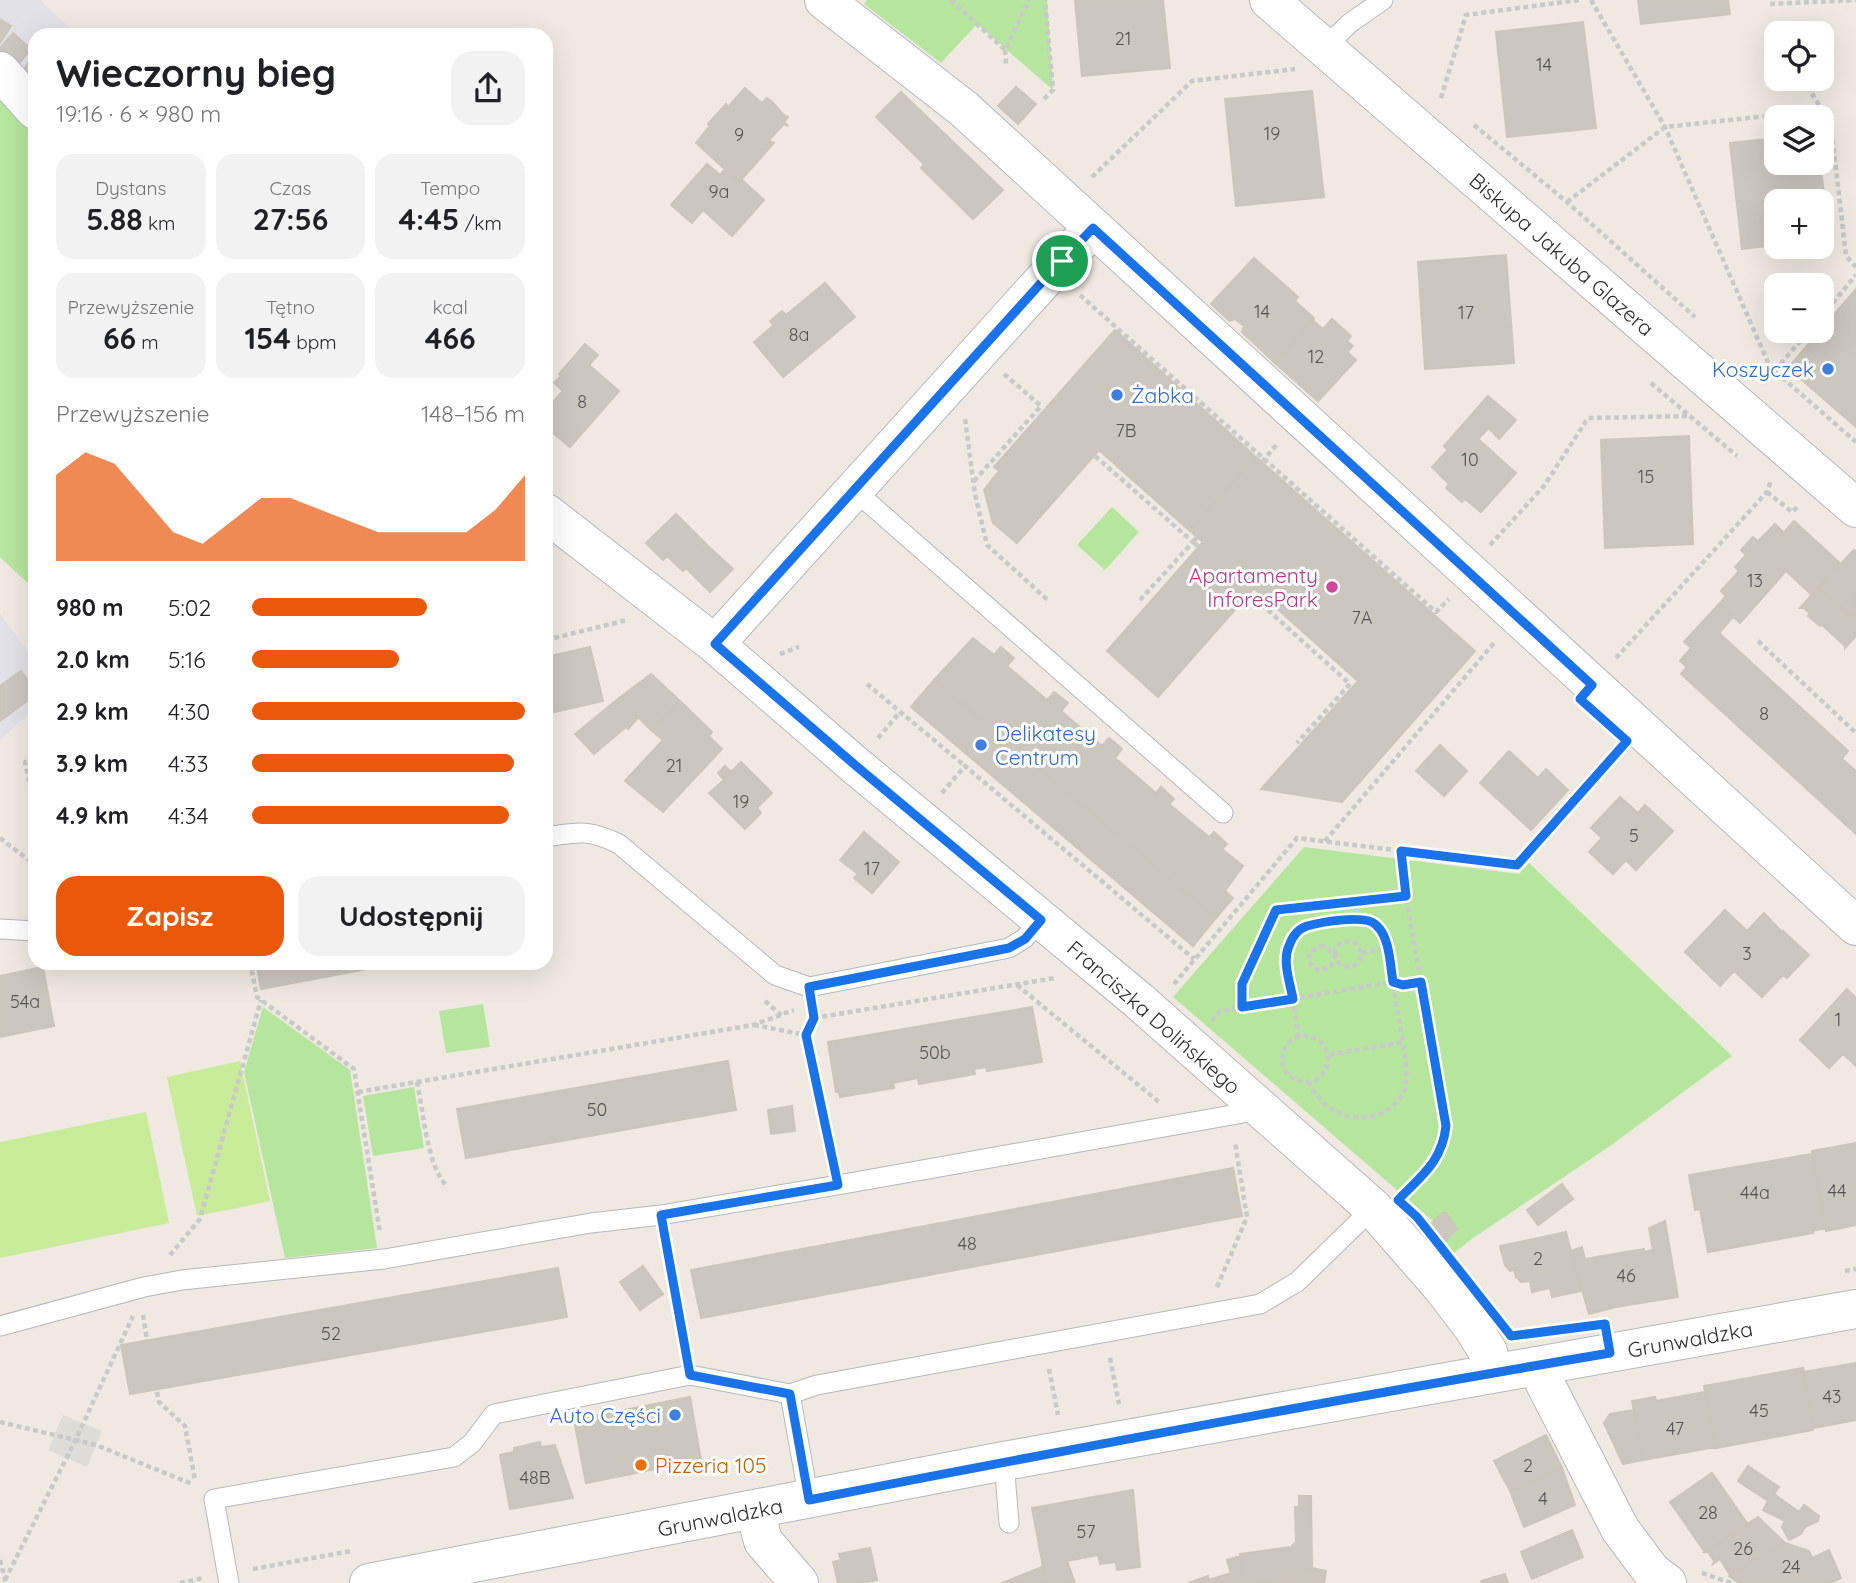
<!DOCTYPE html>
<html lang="pl">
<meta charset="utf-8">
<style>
body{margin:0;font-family:Quicksand,sans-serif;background:#f2f2f2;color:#202124;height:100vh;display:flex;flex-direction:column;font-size:26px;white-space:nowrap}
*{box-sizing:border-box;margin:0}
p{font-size:23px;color:#757577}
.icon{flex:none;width:38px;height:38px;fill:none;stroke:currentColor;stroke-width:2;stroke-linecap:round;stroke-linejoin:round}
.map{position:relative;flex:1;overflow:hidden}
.details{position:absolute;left:28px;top:28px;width:525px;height:942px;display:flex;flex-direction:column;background:#fff;border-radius:21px;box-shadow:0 7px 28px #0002}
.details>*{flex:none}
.tools{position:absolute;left:1764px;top:21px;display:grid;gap:14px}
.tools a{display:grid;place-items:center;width:70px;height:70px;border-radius:14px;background:#fff;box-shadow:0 7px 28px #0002;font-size:35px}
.pin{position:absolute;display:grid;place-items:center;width:60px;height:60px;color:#fff;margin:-30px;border:4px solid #fff;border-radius:50%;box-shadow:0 2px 7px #0007}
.round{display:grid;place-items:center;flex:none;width:74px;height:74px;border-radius:21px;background:#f2f2f2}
.overview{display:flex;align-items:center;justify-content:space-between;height:119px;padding:0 28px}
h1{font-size:38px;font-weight:700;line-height:52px}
.metrics{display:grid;grid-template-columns:repeat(3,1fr);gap:10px;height:119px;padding:7px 28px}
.metrics div{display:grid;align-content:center;border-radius:18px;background:#f2f2f2;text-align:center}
.metrics b{font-size:30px;font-weight:700}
.metrics small{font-size:19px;font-weight:400}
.metrics p{font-size:19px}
.chart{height:196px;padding:14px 28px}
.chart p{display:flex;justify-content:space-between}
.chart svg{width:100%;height:126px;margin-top:7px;fill:#ea580c;opacity:.7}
.primary-button{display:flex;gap:14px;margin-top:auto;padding:14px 28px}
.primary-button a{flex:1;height:80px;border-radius:21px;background:#ea580c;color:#fff;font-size:28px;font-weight:700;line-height:80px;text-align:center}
.primary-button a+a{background:#f2f2f2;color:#202124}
ul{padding:0 28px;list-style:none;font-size:23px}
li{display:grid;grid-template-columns:112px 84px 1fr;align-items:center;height:52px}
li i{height:18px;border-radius:9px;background:#ea580c}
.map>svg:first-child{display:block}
</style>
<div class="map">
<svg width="1856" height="1583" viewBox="0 0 1856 1583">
<rect width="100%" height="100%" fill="#efe9e1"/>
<path fill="#e3e1e8" d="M0 0H40L77 35H35V115L0 78Z
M0 614 35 660V708L0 740Z"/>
<path fill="#b6e59e" d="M867 0H1047L1053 90 977 24 941 63 864 4Z
M0 78 35 115V590L0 557Z
M1112 507 1139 532 1105 570 1077 545Z
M1304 847 1519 874 1529 863 1732 1056 1610 1146 1473 1238 1454 1253 1445 1241 1457 1229 1446 1214 1434 1222 1173 997Z
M483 1004 490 1047 446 1053 439 1011Z
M263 1007 350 1070 377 1248 285 1258 244 1072Z
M414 1087 424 1148 373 1156 363 1096Z"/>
<path fill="#c9ec9a" d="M240 1061 270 1201 197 1216 167 1077Z
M146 1112 169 1223 0 1258V1142Z"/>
<path fill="#dfdcd8" d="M63 1415 102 1431 87 1467 48 1450Z"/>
<path fill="#cbc7bf" stroke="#cbc5ba" stroke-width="2" d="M1075 0H1163L1170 68 1082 76Z
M1638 0H1728L1730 14 1641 24Z
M0 19 11 26 0 43Z
M1583 22 1596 128 1507 137 1496 32Z
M13 33 31 49 14 69 0 57V48Z
M34 53H35V82L21 75Z
M1016 87 1036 104 1018 124 998 106Z
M745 88 762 103 767 98 772 102 784 115 788 117 784 122 788 126 784 124 769 140 774 143 739 182 696 143 710 126 708 124 726 104 728 107Z
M1312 91 1324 197 1236 206 1225 99Z
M901 92 1003 190 973 219 921 168 924 164 876 117Z
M1776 138V163H1820L1830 239 1822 240V201H1776V245L1742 249 1730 143Z
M707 164 720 175 725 169 739 182 741 179 764 200 732 236 703 210 692 223 671 205Z
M1506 255 1514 363 1425 369 1418 262Z
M1254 258 1298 297 1295 301 1314 318 1275 363 1242 332 1244 326 1235 319 1230 321 1211 304Z
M825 283 855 317 783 377 754 342 774 325 770 321 782 311 786 315Z
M1856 289V427L1788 368Z
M1332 319 1351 336 1347 341 1353 346 1347 352 1356 360 1318 401 1275 363 1312 320 1323 329Z
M1115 330 1256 457 1189 530 1099 450 1017 543 993 523 984 490 999 471 994 467Z
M585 344 598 355 589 365 619 391 570 447 546 427V410L563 391 554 383 561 376 559 374Z
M1488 396 1516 420 1499 439 1489 428 1478 439 1516 473 1481 512 1465 499 1462 502 1446 488 1449 484 1432 467 1448 450 1444 446Z
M1689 436 1693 544 1605 548 1601 440Z
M1256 457 1475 651 1342 802 1261 789 1358 681 1254 588 1158 697 1107 651 1203 542 1189 530Z
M676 514 708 546 683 571 667 556 663 560 646 543Z
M1794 521 1841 564 1812 595 1786 571 1740 623 1719 604 1726 596 1721 591 1739 571 1735 567 1746 555 1741 550 1753 537 1758 541 1769 530 1778 539Z
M1775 524 1784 533 1778 539 1769 530Z
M708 546 733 569 710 592 686 568Z
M1854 550 1856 552 1855 621 1818 588Z
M1818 588 1856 619V636L1845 648V646L1821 624 1820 626 1808 616 1810 614 1804 608H1800Z
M1719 604 1733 617 1719 633 1848 751 1842 759 1856 771V834L1681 674 1687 667 1680 661 1691 648 1684 642Z
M973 638 994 655 1001 647 1014 658 1007 666 1047 700 1054 692 1068 703 1061 711 1102 746 1109 738 1122 749 1115 758 1156 793 1161 787 1174 799 1169 804 1209 837 1214 832 1227 844 1222 849 1243 866 1225 891 1233 898 1216 918 934 680Z
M590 647 603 701 546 714V657Z
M21 671 35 690V695L0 721V686Z
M651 674 680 701 651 730 619 698Z
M934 680 1216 918 1193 946 911 707Z
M619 698 638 718 628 729 626 727 594 754 575 734Z
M680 701 712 732 709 736 722 749 663 812 625 781 663 740 651 730Z
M1440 745 1467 771 1444 796 1416 771Z
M1509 751 1538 778 1546 769 1568 790 1531 830 1480 783Z
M741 762 772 793 757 808 761 813 745 829 709 793 724 780 718 773 725 766 731 772Z
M1620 797 1638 813 1645 805 1673 831 1636 870 1626 860 1613 874 1589 852 1602 838 1591 828Z
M864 832 899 862 872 893 854 878 858 874 840 860Z
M1725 910 1747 931 1764 913 1782 932 1783 931 1809 955 1787 978 1783 975 1762 997 1734 971 1720 986 1685 952Z
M256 962H404L261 989Z
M43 967 54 1026 0 1037V976Z
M1847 989 1856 998V1066L1843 1054 1829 1068 1800 1040Z
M1032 1007 1042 1062 987 1071 986 1067 974 1069 975 1074 919 1084 918 1078 893 1083 894 1088 840 1097 839 1092H836L828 1042Z
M728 1061 736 1110 466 1158 457 1109Z
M792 1106 795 1131 771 1134 768 1110Z
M1856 1143V1225L1826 1231 1812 1151Z
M1812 1154 1825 1228 1813 1231V1233L1708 1252 1700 1209 1695 1210 1689 1175Z
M1233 1168 1242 1216 701 1318 691 1270Z
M1562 1184 1573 1199 1538 1225 1527 1210Z
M1443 1213H1446L1457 1229 1445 1241H1441L1430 1229V1225Z
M1665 1221 1678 1297 1616 1307 1589 1314 1571 1251 1582 1247 1585 1259 1644 1249V1252L1653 1250 1649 1228Z
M1566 1232 1581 1291 1552 1297 1550 1288 1532 1292 1530 1281 1521 1282 1516 1277 1514 1270 1510 1271 1505 1265 1500 1246Z
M643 1266 663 1294 640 1310 620 1282Z
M558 1268 567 1317 130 1394 121 1345Z
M1856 1363V1420L1813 1428 1803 1372Z
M1803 1368 1813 1430 1716 1448 1704 1386Z
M1705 1392 1716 1447 1643 1460 1632 1401 1655 1397 1656 1401Z
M690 1397 701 1460 586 1483 574 1420Z
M1634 1410 1643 1460 1623 1464 1604 1423 1610 1414Z
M1546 1435 1562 1468 1510 1491 1494 1461Z
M540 1442 541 1447 555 1445 573 1498 510 1509 500 1455 514 1452V1448Z
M1748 1466 1779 1487 1774 1494 1799 1512 1804 1505 1819 1516 1818 1521 1805 1527 1801 1534 1789 1540 1782 1527 1785 1521 1763 1510 1768 1501 1738 1481Z
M1562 1468 1575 1505 1524 1527 1510 1491Z
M1712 1473 1747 1523 1705 1552 1670 1502Z
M1133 1490 1140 1567 1117 1570 1116 1562 1100 1564 1098 1555 1067 1561 1075 1583H1046L1032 1508Z
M1299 1496H1311L1312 1568 1261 1583H1242L1240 1554 1291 1547 1296 1542 1295 1507H1299Z
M1758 1517 1785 1543 1730 1575 1720 1559 1713 1564 1714 1561 1708 1552H1705Z
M1572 1530 1583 1557 1532 1579 1521 1552Z
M1785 1543 1809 1551 1812 1558 1829 1550 1841 1578 1831 1583H1739L1729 1576Z
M870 1548 877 1580 861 1583H838L833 1562 841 1560 839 1554Z
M1241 1556 1242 1583H1189L1208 1576 1209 1580 1231 1573 1227 1560Z
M1042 1567 1046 1583H1002Z
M1312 1568 1326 1571 1324 1583H1261Z
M1505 1574 1508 1583H1482L1481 1581Z"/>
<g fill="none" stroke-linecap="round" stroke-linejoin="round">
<defs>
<path id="service" d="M1324 48 1350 23 1383 0
M854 490 1223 813
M546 837C578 832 589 829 619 844L775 975 809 987 1009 948 1025 938 1041 920
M0 929 35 931
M0 1326 144 1287 182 1280 384 1259 591 1223 661 1215 838 1185 1260 1110
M790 1394 809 1500
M1004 1461 1009 1523
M229 1583 214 1499 454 1457 472 1443 494 1414 690 1375 790 1394 817 1385 1260 1304 1297 1282 1373 1208"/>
<path id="minor" d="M824 0 964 109 1856 926
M0 71 35 110
M546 513 715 644 855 765 1138 1000 1373 1208 1442 1287 1474 1329 1488 1352 1493 1372
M715 644 1041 283 1093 228
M1536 1366 1620 1529 1652 1572 1667 1583
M755 1510 763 1541 799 1583"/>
<path id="tertiary" d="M1269 0 1856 508"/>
<path id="secondary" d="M369 1583 1004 1461 1856 1309"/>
</defs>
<use href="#service" stroke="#b4b7c1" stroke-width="21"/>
<use href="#minor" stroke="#b4b7c1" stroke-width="40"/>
<use href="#tertiary" stroke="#b4b7c1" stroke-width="40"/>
<use href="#secondary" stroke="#b4b7c1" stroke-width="40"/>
<path stroke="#c9c9c9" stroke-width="4.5" stroke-dasharray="5 3.5" stroke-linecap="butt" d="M951 0 1005 50 1029 0
M1591 0 1665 127 1770 367 1856 442
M1770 4 1856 0
M1005 50 1006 64
M1803 79 1822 110 1832 134 1846 256 1856 267
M1441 98 1466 15 1579 0
M1044 99 1053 90 1045 0
M1474 125 1567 202 1695 317
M1092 177 1192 81 1295 69
M1567 202 1665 127 1822 110
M1080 295 1436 612 1449 599
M1822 316 1856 275
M1754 369 1756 370 1770 367
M1651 383 1737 456
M1764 383 1809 331
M965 419 975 494 987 545 1049 601
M1095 456 1193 542 1139 601
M1262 462 1278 443
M974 481 1041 406 1004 374
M1767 492 1792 512 1798 506
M1197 537 1193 542 1199 547
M1490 545 1544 486 1588 418 1688 416
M1249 593 1350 684 1297 743
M546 640 627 620
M1758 641 1856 733
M780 654 799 647
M1616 658 1767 492 1771 481
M867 684 965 766
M878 738 900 712
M35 760 25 762 35 812
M942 793 965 766 1194 959
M0 838 35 865
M1325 841 1494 643
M1401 851 1406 896
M1335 954a13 13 0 1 1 26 0a13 13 0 1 1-26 0Z
M1320 946 1327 947 1335 957 1331 966 1320 971C1311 968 1307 961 1310 952Z
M1362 953 1387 948
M250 962 257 997 354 1069 380 1233
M1174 984 1297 838 1517 865 1617 753
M1017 985 1159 1102
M765 1001 782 1016
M1242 1007V984L1276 910 1406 896 1446 1126C1442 1159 1427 1170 1406 1192
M814 1016 806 1035 832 1160
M814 1018 1055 978
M1212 1021 1220 1011 1242 1007 1393 982 1403 985 1421 982
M754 1025 806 1035
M1282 1059a23 23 0 1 1 46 0a23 23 0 1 1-46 0Z
M1299 1037 1285 955C1288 946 1291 937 1298 932 1309 924 1356 916 1368 920 1376 923 1379 928 1384 935L1403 1042 1328 1055
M417 1082C423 1109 427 1166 446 1185
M1308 1082C1323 1112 1355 1127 1386 1111 1393 1107 1401 1099 1404 1091 1409 1075 1405 1058 1403 1042
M358 1092 753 1025 794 1010
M665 1240 686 1351
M170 1255 200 1219 261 1000
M1845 1271 1856 1269
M1217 1287 1247 1217 1235 1142
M143 1315 147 1340
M1110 1358 1119 1404
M1049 1369 1058 1415
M157 1392 159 1402 185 1426 195 1480
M0 1422 96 1445 192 1484
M0 1560 6 1583
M253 1569 351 1551
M1702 1573 1731 1583
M5 1580 76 1439 133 1316
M180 1583 203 1578"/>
<use href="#service" stroke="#fff" stroke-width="19"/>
<use href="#minor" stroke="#fff" stroke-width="38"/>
<use href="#tertiary" stroke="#fff" stroke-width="38"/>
<use href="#secondary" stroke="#fff" stroke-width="38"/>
</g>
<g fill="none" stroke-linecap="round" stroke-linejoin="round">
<defs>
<path id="route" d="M1093 228 1592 685 1580 699 1627 741 1517 865 1401 851 1406 896 1276 910 1242 984V1007L1293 999C1290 983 1282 961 1289 946 1292 937 1298 929 1307 926 1321 922 1366 914 1376 925 1390 937 1390 965 1393 982L1403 985 1421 982 1446 1126C1442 1162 1421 1176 1398 1200L1417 1217 1511 1336 1605 1324 1610 1353C1343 1398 1076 1448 809 1500L790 1394 690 1375 661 1215 838 1185 806 1035 814 1018 809 987 1009 948 1025 939 1041 920 855 765 715 644 1041 283Z"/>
</defs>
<use href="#route" stroke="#fff" stroke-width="14"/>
<use href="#route" stroke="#1a73e8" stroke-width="9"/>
</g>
<g fill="#3f7fe0" stroke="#fff" stroke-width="2.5">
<circle cx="1828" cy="369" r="7"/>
<circle cx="1117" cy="395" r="7"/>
<circle cx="981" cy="745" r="7"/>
<circle cx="675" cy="1415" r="7"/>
</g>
<circle fill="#d1479c" stroke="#fff" stroke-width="2.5" cx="1332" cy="587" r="7"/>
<circle fill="#e8710a" stroke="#fff" stroke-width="2.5" cx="641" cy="1465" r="7"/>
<g text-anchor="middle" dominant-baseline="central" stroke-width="6" stroke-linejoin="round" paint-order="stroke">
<g font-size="18" fill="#555452">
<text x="1123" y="38">21</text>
<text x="1544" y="64">14</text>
<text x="1272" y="133">19</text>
<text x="739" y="134">9</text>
<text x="719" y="191">9a</text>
<text x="1262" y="311">14</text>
<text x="1466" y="312">17</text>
<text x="799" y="334">8a</text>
<text x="1316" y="356">12</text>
<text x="582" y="401">8</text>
<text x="1126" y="430">7B</text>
<text x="1470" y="459">10</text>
<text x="1646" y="476">15</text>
<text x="1755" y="580">13</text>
<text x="1362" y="617">7A</text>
<text x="1764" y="713">8</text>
<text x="674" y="765">21</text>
<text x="741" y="801">19</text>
<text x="1634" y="835">5</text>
<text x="872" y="868">17</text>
<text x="1747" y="953">3</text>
<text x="25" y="1001">54a</text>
<text x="1838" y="1019">1</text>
<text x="935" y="1052">50b</text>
<text x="597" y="1109">50</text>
<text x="1837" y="1190">44</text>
<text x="1755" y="1192">44a</text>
<text x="967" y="1243">48</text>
<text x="1538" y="1258">2</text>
<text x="1626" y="1275">46</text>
<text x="331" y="1333">52</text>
<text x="1832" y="1396">43</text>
<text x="1759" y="1410">45</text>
<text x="1675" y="1428">47</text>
<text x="1528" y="1465">2</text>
<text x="535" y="1477">48B</text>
<text x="1543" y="1498">4</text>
<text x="1708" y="1512">28</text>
<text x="1086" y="1531">57</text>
<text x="1743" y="1548">26</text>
<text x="1791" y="1566">24</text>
</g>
<g font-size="21" fill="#2e2e2e" stroke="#fff">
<text transform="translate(1562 254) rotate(41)">Biskupa Jakuba Glazera</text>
<text transform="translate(1154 1017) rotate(41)">Franciszka Dolińskiego</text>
<text transform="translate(1690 1339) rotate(-10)">Grunwaldzka</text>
<text transform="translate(720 1517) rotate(-11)">Grunwaldzka</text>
</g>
<g font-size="21" fill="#366cbe" stroke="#fff" text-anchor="end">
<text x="1814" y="369">Koszyczek</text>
<text x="1131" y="395" text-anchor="start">Żabka</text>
<text x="995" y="733" text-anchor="start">Delikatesy<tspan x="995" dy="24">Centrum</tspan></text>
<text x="661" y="1415">Auto Części</text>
</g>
<g font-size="21" fill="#b23c85" stroke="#fff" text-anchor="end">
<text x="1318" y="575">Apartamenty<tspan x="1318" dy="24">InforesPark</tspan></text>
</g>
<g font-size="21" fill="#c56008" stroke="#fff" text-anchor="start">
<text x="655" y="1465">Pizzeria 105</text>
</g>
</g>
</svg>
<div class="tools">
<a><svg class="icon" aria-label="locate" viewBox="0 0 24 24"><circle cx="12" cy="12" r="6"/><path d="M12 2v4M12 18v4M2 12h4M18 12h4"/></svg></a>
<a><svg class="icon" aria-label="layers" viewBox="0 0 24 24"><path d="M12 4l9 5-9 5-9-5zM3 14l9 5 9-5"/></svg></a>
<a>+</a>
<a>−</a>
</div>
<div class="pin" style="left:1062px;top:261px;background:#1e9e55"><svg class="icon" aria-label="arrive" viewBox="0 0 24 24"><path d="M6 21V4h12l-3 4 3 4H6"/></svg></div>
<section class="details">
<div class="overview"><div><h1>Wieczorny bieg</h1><p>19:16 · 6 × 980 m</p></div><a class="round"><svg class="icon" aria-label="share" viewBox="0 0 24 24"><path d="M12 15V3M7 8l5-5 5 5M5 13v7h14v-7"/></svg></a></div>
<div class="metrics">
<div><p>Dystans</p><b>5.88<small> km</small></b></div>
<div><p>Czas</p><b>27:56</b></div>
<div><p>Tempo</p><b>4:45<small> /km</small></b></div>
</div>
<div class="metrics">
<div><p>Przewyższenie</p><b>66<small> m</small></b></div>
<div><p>Tętno</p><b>154<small> bpm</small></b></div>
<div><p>kcal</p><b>466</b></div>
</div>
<div class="chart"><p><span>Przewyższenie</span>148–156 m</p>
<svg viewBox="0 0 160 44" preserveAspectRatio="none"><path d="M0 44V14L10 6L20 10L30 22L40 34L50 38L60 30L70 22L80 22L90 26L100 30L110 34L120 34L130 34L140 34L150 26L160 14V44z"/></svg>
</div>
<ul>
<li><b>980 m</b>5:02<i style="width:64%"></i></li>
<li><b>2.0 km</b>5:16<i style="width:54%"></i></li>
<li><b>2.9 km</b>4:30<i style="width:100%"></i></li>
<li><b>3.9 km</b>4:33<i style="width:96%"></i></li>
<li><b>4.9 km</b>4:34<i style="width:94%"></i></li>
</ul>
<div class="primary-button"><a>Zapisz</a><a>Udostępnij</a></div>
</section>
</div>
